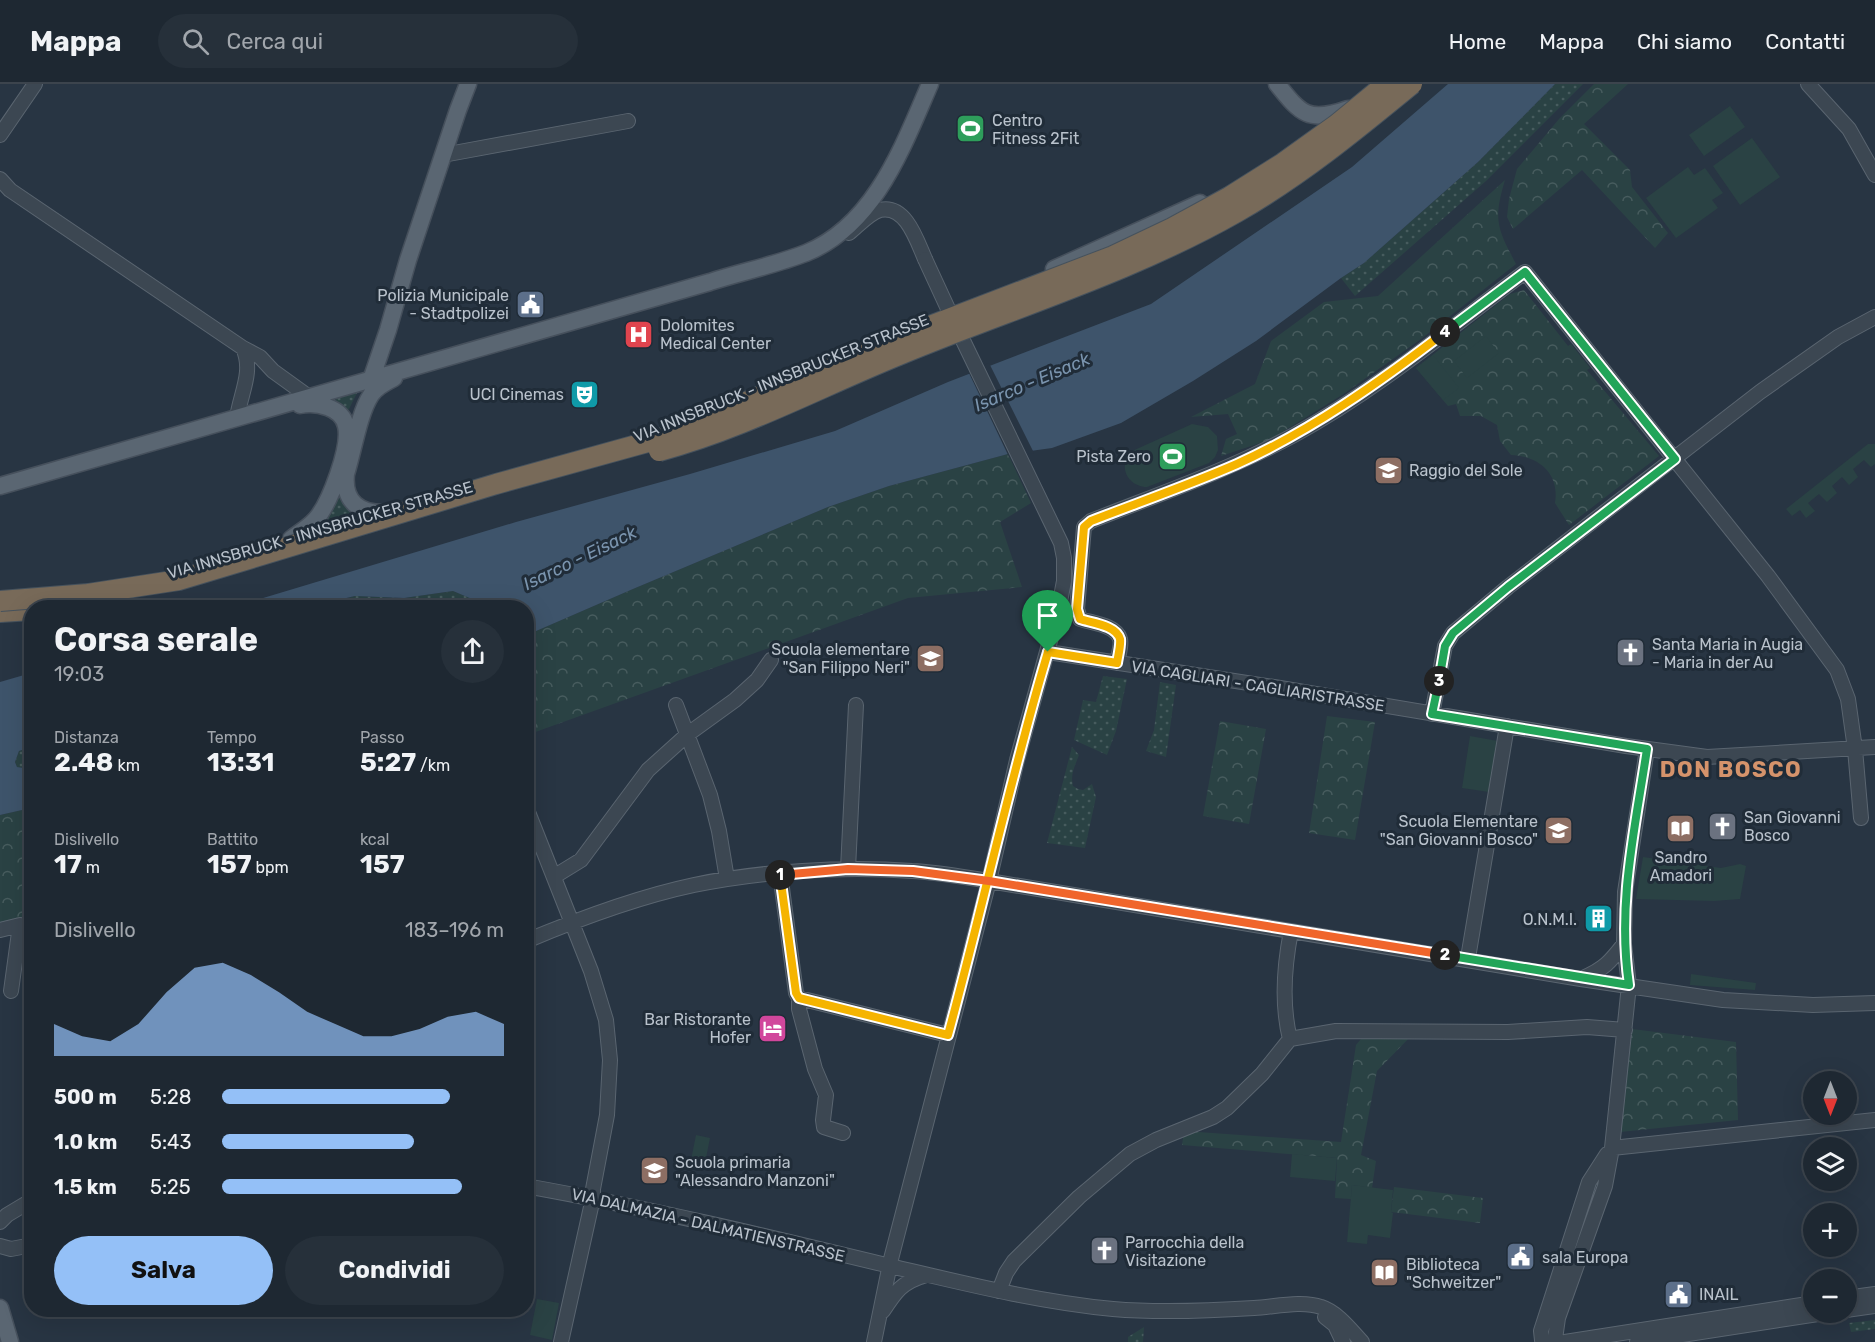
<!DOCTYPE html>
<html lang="it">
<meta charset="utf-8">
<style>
body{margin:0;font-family:Rubik,sans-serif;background:#26303a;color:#f1f3f6;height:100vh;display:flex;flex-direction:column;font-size:22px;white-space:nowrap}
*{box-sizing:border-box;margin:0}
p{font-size:20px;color:#a1a6ac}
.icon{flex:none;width:33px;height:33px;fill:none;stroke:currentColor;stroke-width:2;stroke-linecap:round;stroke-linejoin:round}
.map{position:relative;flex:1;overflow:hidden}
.drawer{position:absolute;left:24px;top:516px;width:510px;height:717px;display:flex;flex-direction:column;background:#1e2832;border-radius:24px;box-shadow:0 6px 24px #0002,0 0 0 2px #3c444d}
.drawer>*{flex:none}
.needle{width:39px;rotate:180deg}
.fabs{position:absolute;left:1803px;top:987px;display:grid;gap:12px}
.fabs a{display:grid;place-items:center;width:54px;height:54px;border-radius:50%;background:#1e2832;box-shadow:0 6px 24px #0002,0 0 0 2px #3c444d;font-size:30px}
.pin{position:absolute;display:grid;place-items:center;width:51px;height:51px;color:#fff;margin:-62px -26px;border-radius:50% 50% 50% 0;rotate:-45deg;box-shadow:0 0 6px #0007}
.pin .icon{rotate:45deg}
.km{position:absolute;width:30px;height:30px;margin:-15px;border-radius:50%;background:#222;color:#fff;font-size:16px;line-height:30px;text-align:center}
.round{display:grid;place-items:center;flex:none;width:63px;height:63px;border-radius:32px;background:#26303a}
.head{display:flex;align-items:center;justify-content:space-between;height:102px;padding:0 30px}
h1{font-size:33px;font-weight:700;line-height:45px}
.metrics{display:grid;grid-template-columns:repeat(3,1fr);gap:9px;height:102px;padding:6px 30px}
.metrics div{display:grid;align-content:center}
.metrics b{font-size:26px;font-weight:700}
.metrics small{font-size:16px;font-weight:400}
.metrics p{font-size:16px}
.chart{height:168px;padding:12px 30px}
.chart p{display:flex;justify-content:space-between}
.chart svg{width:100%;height:108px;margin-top:6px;fill:#94c0f7;opacity:.7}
.button{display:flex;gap:12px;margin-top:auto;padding:12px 30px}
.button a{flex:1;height:69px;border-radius:36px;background:#94c0f7;color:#111;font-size:24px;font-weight:700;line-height:69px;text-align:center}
.button a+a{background:#26303a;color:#f1f3f6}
ul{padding:0 30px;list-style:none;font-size:20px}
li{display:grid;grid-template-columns:96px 72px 1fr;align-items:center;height:45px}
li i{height:15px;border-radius:8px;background:#94c0f7}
header{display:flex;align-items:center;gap:36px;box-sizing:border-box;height:84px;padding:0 30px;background:#1e2832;border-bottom:2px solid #3c444d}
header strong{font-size:28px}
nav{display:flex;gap:33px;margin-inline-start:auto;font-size:21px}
.search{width:420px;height:54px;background:#26303a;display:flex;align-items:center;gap:15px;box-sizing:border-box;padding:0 21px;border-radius:33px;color:#a1a6ac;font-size:22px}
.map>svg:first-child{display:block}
</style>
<header>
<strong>Mappa</strong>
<div class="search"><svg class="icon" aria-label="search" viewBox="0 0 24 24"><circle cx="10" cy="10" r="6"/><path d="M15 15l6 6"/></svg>Cerca qui</div>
<nav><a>Home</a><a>Mappa</a><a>Chi siamo</a><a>Contatti</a></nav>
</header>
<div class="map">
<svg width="1875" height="1258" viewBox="0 0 1875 1258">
<defs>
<pattern id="grass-dots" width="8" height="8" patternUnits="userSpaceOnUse" patternTransform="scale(1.5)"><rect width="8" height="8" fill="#2a4244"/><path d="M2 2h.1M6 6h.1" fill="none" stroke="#475c5e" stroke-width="1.8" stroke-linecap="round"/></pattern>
<pattern id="park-crowns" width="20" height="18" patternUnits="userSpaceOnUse" patternTransform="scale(1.5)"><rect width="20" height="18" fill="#2a4244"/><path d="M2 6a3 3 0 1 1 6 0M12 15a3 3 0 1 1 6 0" fill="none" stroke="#475c5e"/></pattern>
</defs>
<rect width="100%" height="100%" fill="#283543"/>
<path fill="url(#grass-dots)" d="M1555 0H1583L1486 97 1355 212 1341 194 1364 179 1478 78Z
M358 307 347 329 335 320 336 314Z
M338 402 362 432 306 449Z
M453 507 480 518 468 524H308L355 512 404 514Z
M1103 592 1127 595 1116 647 1107 671 1074 656 1083 616 1096 618Z
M1160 598 1176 601 1166 673 1146 667 1154 646Z
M31 663V685L17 683 15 678 19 667Z
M1072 663 1079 671C1075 682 1070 690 1073 702L1078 705 1083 706 1092 700 1096 713 1085 764 1047 759Z
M1875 1236V1245L1851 1248 1849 1239Z
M1144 1243 1143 1258H1128V1253Z"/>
<path fill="url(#park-crowns)" d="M1594 0H1628L1584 40 1630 86 1632 103 1668 149 1655 164 1582 86 1513 145 1507 133 1509 115 1517 85 1559 35Z
M1505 96C1493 136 1497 144 1516 180L1421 255 1342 311 1269 356 1221 372 1226 355 1237 350 1228 330 1191 333 1255 300 1271 257 1324 218 1378 212Z
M1524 206 1568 262 1571 260 1590 284 1587 286 1659 372 1569 441 1555 419C1560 390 1539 372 1511 371L1500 357 1497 341 1481 332H1460L1456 320 1448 322 1416 284 1510 210Z
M1008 370 1031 419 1000 438 1022 503 908 514 527 651V551L633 505 828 423 889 402Z
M1327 632 1375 638 1355 756 1309 749Z
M1220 637 1266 645 1249 740 1203 732Z
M31 724V836L0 844V731Z
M1632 945 1736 958 1738 1036 1620 1048Z
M1366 949 1412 951 1377 987 1361 1071 1376 1077 1372 1104 1352 1101 1351 1115 1335 1114 1337 1074 1182 1061 1184 1047 1341 1058 1356 961Z
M1394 1103 1483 1114 1480 1139 1391 1128Z"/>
<path fill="#2a4244" d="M1730 22 1745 43 1704 72 1689 51Z
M1752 54 1780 93 1740 121 1713 82Z
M1688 83 1694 91 1705 84 1723 109 1712 116 1718 124 1676 154 1646 114Z
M1486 252 1499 269 1467 294 1454 277Z
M1433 271 1459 304 1443 316 1416 284Z
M1192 340 1208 343 1217 352 1218 366 1215 373 1209 379 1147 403C1128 402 1118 384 1130 368Z
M1868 360H1875V380L1871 383 1864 376 1853 385 1858 393 1849 401 1842 393 1832 402 1837 409 1827 418 1819 410 1808 419 1815 427 1806 434 1800 426 1792 432 1786 425Z
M1470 652 1498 657 1489 708 1462 704Z
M1643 773 1721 784 1740 780 1746 782 1740 815 1714 817 1636 815Z
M1691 890 1756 899 1755 906 1690 901Z
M696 1051 710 1054 704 1084 690 1081Z
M1292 1070 1337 1074 1335 1097 1290 1093Z
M1352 1101 1393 1106 1391 1128 1393 1129 1390 1154 1368 1151 1367 1160 1347 1158Z
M537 1215 559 1219 552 1256 530 1251Z"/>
<path fill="#3e546b" d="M1448 0H1555L1478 78 1364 179 1341 194 1256 257 1193 297 1121 339 1052 364 1008 370 889 402 828 423 633 505 527 551 526 524 468 523 479 518 453 507 404 514 355 512 308 523 230 524 516 438 690 390 835 347 948 298 1151 220 1352 83Z
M31 589V663L19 667 15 678 17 683 31 685V724L0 731V598Z"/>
<path fill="#283543" d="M989 279 1034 369 1009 373 968 287Z"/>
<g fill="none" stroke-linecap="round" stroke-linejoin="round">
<defs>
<path id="minor" d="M1808 0 1849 45 1875 91
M0 51 35 0
M443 71 628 37
M0 95 10 106 243 264 260 273 273 287 309 313
M849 149C858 142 869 129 880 126 906 120 917 157 925 175
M237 334C240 310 254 288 243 264
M1048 568 1280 604 1626 662 1707 673 1875 663
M1117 579C1118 572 1122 561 1120 555 1116 541 1092 539 1080 535L1077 525 1084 443 1091 437C1159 410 1229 386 1294 351 1377 306 1450 244 1525 188L1768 492 1837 586 1848 615 1855 665 1861 734
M676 621 710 711 719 747 727 795
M1432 630 1445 562 1453 549 1508 503 1760 308 1838 253 1875 233
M526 723 591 887 606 936 610 976 607 1031 593 1105V1114L561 1258
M848 785 856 621
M780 789 796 909 799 914 948 951
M555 792 581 776 648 686 688 650 735 616 757 596 771 576
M0 846 20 841 11 907
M526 857C581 834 637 813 694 801 762 787 843 782 912 787 937 788 963 793 989 797L1581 895 1723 916 1813 921 1875 919
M1468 874 1507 642
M1583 894C1604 885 1610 878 1624 860
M799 914V925L815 985 826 1011 823 1036 824 1043 843 1049
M1290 955C1281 919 1284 883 1291 847
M1612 1064 1875 1036
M526 1102C649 1124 770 1153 890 1182 963 1199 1038 1218 1113 1225 1159 1229 1207 1227 1254 1224 1274 1223 1302 1216 1321 1223 1337 1228 1350 1245 1362 1258
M0 1138 7 1131 32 1116
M0 1162 11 1165 32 1161
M999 1207 1006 1189 1014 1177 1079 1113 1130 1070 1156 1056 1213 1033 1227 1024 1262 990 1290 955 1336 947 1508 948 1587 943 1625 946
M1846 1214 1875 1210
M1846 1226 1875 1222
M883 1227C896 1207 902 1198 926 1191
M1325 1233 1335 1241 1343 1258
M1555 1255 1558 1234 1605 1102 1612 1064 1629 901 1624 860 1625 808 1647 665
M1542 1256 1541 1247 1589 1098 1607 1070
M874 1258 891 1175 989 797 1017 676 1058 528 1064 497V474L1061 459 956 242
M1565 1258 1814 1219
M1637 1258 1831 1228"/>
<path id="major" d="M1277 0C1301 30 1308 39 1348 25
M1054 185 1200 119
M371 296 388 246 408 176 458 26 468 0
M0 402 710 198C741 188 775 181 806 169 875 141 903 62 930 0
M386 429C360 430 343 418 346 390 353 368 359 329 371 311 376 303 386 298 394 294
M291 455C299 449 309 443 316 435 330 419 351 363 346 342 342 323 317 318 300 321
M0 1224 10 1258"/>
<path id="highway" d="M0 528 32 526"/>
</defs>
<use href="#minor" stroke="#5a6570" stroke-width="16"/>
<use href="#major" stroke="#46505c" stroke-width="19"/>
<use href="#highway" stroke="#46525d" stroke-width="22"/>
<use href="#minor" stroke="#3c4752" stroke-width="14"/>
<use href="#major" stroke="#5a6672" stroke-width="16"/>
<use href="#highway" stroke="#786a59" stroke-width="20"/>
<defs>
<path id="minor-bridge" d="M925 175 955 240"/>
<path id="highway-bridge" d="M659 367C742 345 820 303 899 271 1012 224 1130 189 1237 128 1300 92 1356 46 1412 0
M0 517 88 510 179 496 496 400 662 354 875 263 1113 172 1172 144 1229 113 1283 79 1336 41 1386 0"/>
</defs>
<use href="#minor-bridge" stroke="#5a6570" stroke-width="16" stroke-linecap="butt"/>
<use href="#highway-bridge" stroke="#46525d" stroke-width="22" stroke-linecap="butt"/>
<use href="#minor-bridge" stroke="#3c4752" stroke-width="14"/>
<use href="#highway-bridge" stroke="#786a59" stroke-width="20"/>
</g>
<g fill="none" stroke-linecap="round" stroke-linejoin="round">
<defs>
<path id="split-1" d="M780 791 796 909 799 914 948 951C983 823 1010 694 1048 568"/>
<path id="split-2" d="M780 791 848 785 913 787 989 797 1445 871"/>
<path id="split-3" d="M1439 597 1432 630 1647 665C1635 745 1617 820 1629 901L1445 871"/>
<path id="split-4" d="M1439 597 1445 562 1453 549 1508 503 1675 375 1525 188 1445 248"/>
<path id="split-5" d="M1048 568 1117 579C1118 572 1121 561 1120 555 1116 541 1092 539 1080 535L1077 525 1084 443 1091 437C1140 418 1189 401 1237 380 1312 346 1380 298 1445 248"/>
</defs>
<use href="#split-1" stroke="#fff" stroke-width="12"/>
<use href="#split-2" stroke="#fff" stroke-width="12"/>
<use href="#split-3" stroke="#fff" stroke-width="12"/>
<use href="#split-4" stroke="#fff" stroke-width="12"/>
<use href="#split-5" stroke="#fff" stroke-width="12"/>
<use href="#split-1" stroke="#f5b400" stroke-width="8"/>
<use href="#split-2" stroke="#f0652b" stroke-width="8"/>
<use href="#split-3" stroke="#22a559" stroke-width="8"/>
<use href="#split-4" stroke="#22a559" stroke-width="8"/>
<use href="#split-5" stroke="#f5b400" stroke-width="8"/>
</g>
<defs>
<symbol id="stadium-square" viewBox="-11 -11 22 22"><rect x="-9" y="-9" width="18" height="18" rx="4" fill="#2e9e5b" stroke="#202c38"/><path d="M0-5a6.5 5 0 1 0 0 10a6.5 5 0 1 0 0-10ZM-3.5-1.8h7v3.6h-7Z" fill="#fff"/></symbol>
<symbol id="civic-square" viewBox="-11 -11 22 22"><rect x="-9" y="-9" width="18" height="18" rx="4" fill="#5c6f8a" stroke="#202c38"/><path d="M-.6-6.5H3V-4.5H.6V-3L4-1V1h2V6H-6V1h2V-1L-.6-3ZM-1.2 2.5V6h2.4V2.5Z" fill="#fff"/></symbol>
<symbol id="hospital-square" viewBox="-11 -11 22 22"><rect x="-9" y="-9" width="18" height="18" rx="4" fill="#e0444e" stroke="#202c38"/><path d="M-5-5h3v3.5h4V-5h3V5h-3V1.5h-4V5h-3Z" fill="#fff"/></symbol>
<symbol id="theatre-square" viewBox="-11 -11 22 22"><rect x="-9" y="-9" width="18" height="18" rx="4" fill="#0f9aa8" stroke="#202c38"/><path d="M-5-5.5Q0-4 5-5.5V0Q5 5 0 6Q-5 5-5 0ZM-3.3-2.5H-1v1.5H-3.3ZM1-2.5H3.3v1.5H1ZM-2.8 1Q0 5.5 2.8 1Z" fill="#fff"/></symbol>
<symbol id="school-square" viewBox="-11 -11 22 22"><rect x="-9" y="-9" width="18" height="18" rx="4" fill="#8d6e63" stroke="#202c38"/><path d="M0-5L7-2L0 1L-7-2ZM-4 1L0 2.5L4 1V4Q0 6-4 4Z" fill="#fff"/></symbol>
<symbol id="church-square" viewBox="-11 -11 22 22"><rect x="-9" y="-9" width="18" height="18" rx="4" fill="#6b7280" stroke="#202c38"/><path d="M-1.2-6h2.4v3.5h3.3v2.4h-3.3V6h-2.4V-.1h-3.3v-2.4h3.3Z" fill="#fff"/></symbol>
<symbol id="library-square" viewBox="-11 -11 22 22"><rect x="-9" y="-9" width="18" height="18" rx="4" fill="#8d6e63" stroke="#202c38"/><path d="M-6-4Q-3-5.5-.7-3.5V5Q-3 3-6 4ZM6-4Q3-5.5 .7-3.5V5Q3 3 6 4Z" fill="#fff"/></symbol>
<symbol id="building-square" viewBox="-11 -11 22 22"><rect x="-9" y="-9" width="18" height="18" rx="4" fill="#0f9aa8" stroke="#202c38"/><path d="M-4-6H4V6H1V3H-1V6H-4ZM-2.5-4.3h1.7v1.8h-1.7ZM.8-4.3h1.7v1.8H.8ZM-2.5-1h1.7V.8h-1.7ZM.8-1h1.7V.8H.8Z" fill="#fff"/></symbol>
<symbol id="hotel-square" viewBox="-11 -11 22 22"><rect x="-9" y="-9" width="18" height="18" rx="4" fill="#d1479c" stroke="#202c38"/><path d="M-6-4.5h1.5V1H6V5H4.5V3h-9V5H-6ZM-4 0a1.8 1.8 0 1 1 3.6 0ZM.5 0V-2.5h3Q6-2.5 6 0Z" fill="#fff"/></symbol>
</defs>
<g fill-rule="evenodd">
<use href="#stadium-square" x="954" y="28" width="33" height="33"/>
<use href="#civic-square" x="514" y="204" width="33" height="33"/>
<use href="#hospital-square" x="622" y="234" width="33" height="33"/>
<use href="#theatre-square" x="568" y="294" width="33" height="33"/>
<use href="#stadium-square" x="1156" y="356" width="33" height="33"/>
<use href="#school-square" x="1372" y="370" width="33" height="33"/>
<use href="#church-square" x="1614" y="552" width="33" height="33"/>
<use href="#school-square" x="914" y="558" width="33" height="33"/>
<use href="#church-square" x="1706" y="726" width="33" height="33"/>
<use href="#library-square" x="1664" y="728" width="33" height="33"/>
<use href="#school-square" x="1542" y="730" width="33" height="33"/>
<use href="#building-square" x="1582" y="818" width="33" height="33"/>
<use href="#hotel-square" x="756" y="928" width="33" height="33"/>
<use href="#school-square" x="638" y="1070" width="33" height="33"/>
<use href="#church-square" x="1088" y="1150" width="33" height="33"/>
<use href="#civic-square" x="1504" y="1156" width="33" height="33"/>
<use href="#library-square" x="1368" y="1172" width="33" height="33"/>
<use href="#civic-square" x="1662" y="1194" width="33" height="33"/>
</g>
<g text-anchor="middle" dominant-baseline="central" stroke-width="6" stroke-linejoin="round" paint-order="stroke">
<g font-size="16" fill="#b9c2cc" stroke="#202c38" text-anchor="start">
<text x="992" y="36">Centro<tspan x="992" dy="18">Fitness 2Fit</tspan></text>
<text x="509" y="211" text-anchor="end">Polizia Municipale<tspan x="509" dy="18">- Stadtpolizei</tspan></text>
<text x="660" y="241">Dolomites<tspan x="660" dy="18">Medical Center</tspan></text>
<text x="564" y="310" text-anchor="end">UCI Cinemas</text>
<text x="1151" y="372" text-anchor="end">Pista Zero</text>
<text x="1409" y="386">Raggio del Sole</text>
<text x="1652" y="560">Santa Maria in Augia<tspan x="1652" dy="18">- Maria in der Au</tspan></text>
<text x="910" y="565" text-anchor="end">Scuola elementare<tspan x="910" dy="18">"San Filippo Neri"</tspan></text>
<text x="1744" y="733">San Giovanni<tspan x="1744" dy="18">Bosco</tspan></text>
<text x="1538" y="737" text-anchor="end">Scuola Elementare<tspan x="1538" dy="18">"San Giovanni Bosco"</tspan></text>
<text x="1681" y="773" text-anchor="middle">Sandro<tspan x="1681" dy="18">Amadori</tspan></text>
<text x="1577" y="835" text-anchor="end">O.N.M.I.</text>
<text x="751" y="935" text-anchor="end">Bar Ristorante<tspan x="751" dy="18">Hofer</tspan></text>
<text x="675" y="1078">Scuola primaria<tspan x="675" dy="18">"Alessandro Manzoni"</tspan></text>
<text x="1125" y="1158">Parrocchia della<tspan x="1125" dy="18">Visitazione</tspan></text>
<text x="1542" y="1173">sala Europa</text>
<text x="1406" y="1180">Biblioteca<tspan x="1406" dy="18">"Schweitzer"</tspan></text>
<text x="1699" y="1210">INAIL</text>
</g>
<g font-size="16" fill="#b9c2cc" stroke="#202c38">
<text transform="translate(781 294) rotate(-22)">VIA INNSBRUCK - INNSBRUCKER STRASSE</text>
<text transform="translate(320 446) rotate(-16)">VIA INNSBRUCK - INNSBRUCKER STRASSE</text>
<text transform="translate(1258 602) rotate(9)">VIA CAGLIARI - CAGLIARISTRASSE</text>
<text transform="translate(708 1141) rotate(13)">VIA DALMAZIA - DALMATIENSTRASSE</text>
</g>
<g font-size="18" font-style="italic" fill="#7a94ae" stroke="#202c38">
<text transform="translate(1032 298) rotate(-23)">Isarco - Eisack</text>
<text transform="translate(580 474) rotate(-26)">Isarco - Eisack</text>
</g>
<g font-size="22" font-weight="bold" letter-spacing="1.5" fill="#d5936b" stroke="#202c38">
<text x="1731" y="685">DON BOSCO</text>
</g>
</g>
</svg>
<div class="fabs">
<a><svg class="needle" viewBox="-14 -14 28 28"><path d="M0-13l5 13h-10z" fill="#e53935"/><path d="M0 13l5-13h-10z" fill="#a1a6ac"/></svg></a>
<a><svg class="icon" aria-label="layers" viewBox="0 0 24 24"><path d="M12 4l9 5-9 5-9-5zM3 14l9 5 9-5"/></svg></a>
<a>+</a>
<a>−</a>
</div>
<div class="pin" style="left:1048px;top:568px;background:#1e9e55"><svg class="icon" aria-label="arrive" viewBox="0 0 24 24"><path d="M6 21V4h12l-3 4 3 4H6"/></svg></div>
<b class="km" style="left:780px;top:791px">1</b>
<b class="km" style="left:1445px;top:871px">2</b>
<b class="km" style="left:1439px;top:597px">3</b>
<b class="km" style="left:1445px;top:248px">4</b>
<section class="drawer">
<div class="head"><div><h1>Corsa serale</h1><p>19:03</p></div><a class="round"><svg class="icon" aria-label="share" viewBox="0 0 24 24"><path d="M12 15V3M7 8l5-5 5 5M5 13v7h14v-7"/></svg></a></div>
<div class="metrics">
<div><p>Distanza</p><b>2.48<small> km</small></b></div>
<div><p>Tempo</p><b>13:31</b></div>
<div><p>Passo</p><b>5:27<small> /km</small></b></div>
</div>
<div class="metrics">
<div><p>Dislivello</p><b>17<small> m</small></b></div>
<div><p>Battito</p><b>157<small> bpm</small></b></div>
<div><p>kcal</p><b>157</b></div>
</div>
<div class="chart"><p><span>Dislivello</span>183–196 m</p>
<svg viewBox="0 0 160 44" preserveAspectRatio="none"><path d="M0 44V31L10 36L20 38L30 31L40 18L50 8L60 6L70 11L80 18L90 26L100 31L110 36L120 36L130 33L140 28L150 26L160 31V44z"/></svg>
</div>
<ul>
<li><b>500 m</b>5:28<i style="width:81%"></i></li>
<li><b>1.0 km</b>5:43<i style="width:68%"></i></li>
<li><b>1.5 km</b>5:25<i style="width:85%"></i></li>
</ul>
<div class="button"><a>Salva</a><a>Condividi</a></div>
</section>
</div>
